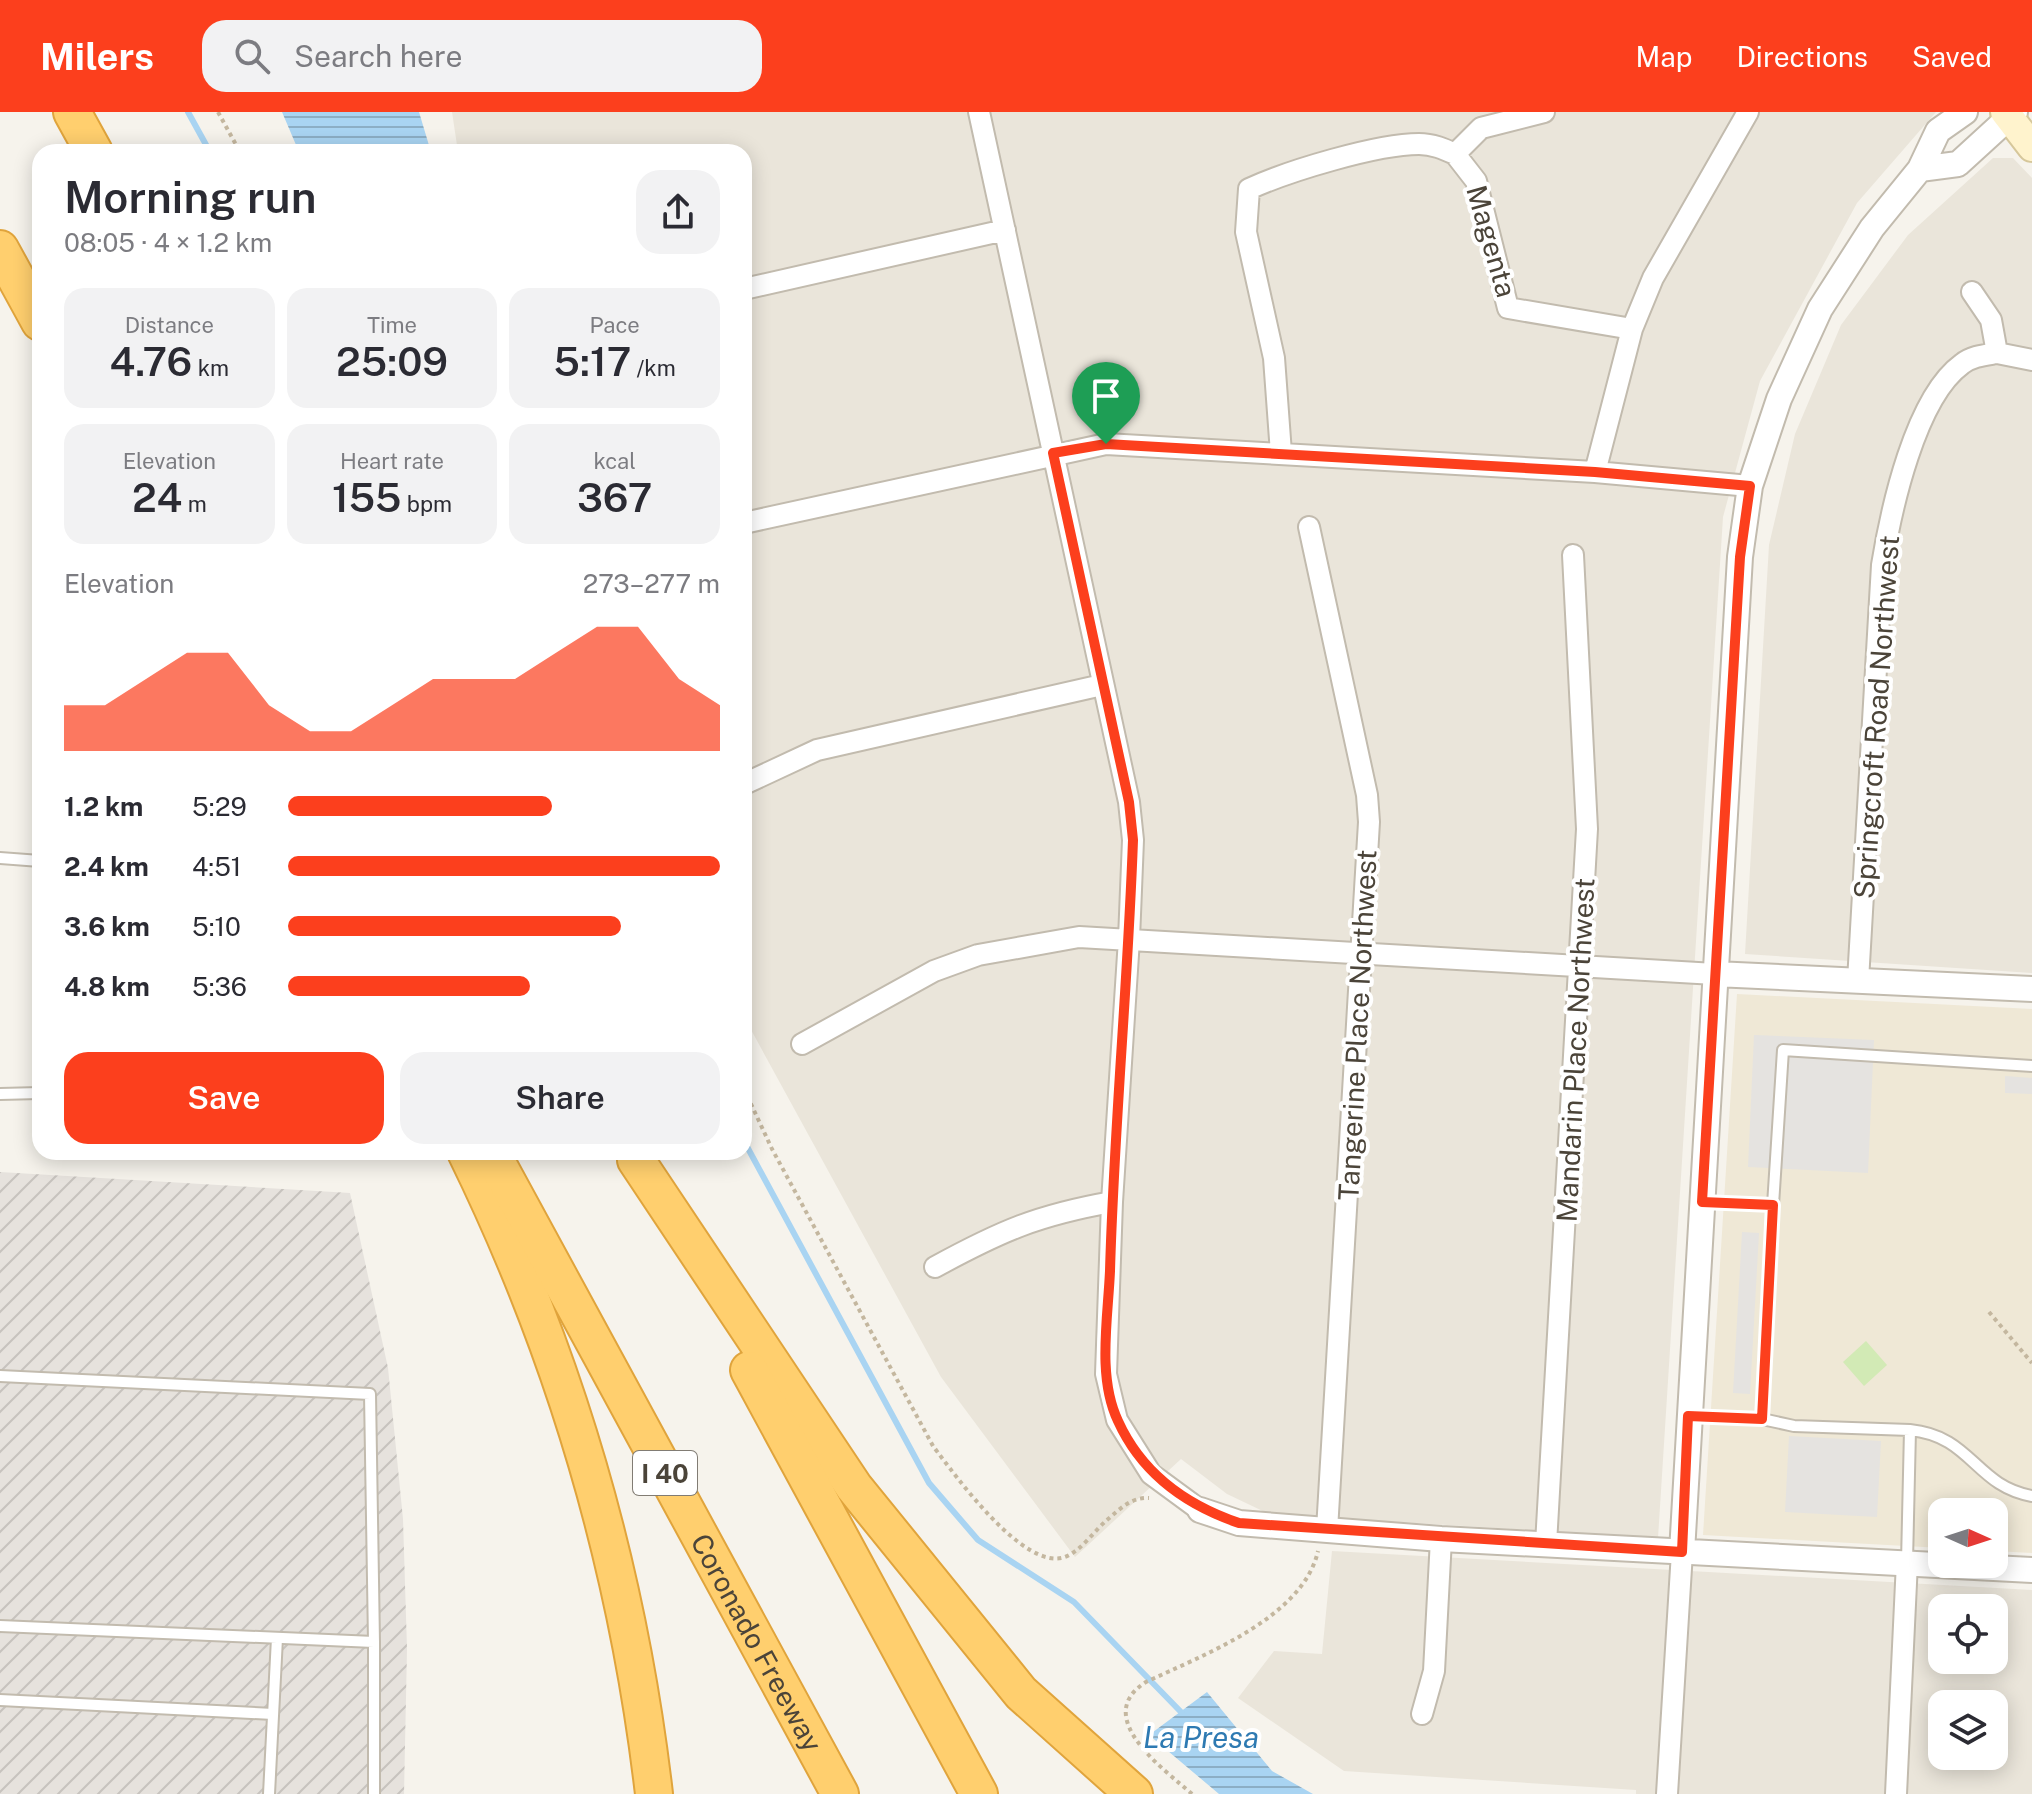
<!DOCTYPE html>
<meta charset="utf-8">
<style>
body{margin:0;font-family:"Public Sans",sans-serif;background:#f2f2f3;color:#2b2b33;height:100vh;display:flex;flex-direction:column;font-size:30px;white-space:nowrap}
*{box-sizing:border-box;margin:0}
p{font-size:26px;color:#7c7c81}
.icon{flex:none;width:44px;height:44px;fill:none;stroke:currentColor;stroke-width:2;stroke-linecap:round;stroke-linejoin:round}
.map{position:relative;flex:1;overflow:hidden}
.panel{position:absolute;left:32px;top:32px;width:720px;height:1016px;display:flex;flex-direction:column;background:#fff;border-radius:24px;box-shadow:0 4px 20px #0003}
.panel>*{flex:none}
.needle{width:52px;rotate:93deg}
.fabs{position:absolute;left:1928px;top:1386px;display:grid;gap:16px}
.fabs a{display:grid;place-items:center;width:80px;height:80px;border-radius:16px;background:#fff;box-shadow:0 4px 20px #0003;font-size:40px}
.pin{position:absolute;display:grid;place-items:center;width:68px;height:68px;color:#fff;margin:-82px -34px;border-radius:50% 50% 50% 0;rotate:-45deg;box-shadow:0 0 8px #0007}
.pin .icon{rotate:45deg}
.round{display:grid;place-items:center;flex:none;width:84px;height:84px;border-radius:24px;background:#f2f2f3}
.overview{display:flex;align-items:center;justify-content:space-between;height:136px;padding:0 32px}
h1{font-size:44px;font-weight:600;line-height:60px}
.metrics{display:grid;grid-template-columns:repeat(3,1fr);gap:12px;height:136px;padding:8px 32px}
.metrics div{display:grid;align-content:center;border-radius:20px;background:#f2f2f3;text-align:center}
.metrics b{font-size:40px;font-weight:600}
.metrics small{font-size:22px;font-weight:400}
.metrics p{font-size:22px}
.chart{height:224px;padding:16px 32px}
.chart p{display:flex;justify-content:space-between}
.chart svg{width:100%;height:144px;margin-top:8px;fill:#fc3f1d;opacity:.7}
.button{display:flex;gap:16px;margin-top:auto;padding:16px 32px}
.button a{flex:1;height:92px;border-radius:24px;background:#fc3f1d;color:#fff;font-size:32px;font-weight:600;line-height:92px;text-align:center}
.button a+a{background:#f2f2f3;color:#2b2b33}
ul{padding:0 32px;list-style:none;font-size:26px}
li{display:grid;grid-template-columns:128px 96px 1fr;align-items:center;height:60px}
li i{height:20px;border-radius:10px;background:#fc3f1d}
header{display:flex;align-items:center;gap:48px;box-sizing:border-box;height:112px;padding:0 40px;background:#fc3f1d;color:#fff}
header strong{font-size:38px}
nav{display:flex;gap:44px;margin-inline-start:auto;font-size:28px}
.search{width:560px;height:72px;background:#f2f2f3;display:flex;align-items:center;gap:20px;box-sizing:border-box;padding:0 28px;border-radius:24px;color:#7c7c81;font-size:30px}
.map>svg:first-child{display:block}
</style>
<header>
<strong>Milers</strong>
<div class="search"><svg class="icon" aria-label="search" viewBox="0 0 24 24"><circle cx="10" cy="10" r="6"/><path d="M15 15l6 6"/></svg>Search here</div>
<nav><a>Map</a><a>Directions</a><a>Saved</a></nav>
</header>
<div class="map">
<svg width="2032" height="1682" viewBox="0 0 2032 1682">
<defs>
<pattern id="industrial-furrows" width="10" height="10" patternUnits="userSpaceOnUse" patternTransform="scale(2)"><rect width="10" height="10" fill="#e6e2dd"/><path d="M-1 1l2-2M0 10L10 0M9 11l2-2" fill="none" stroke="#c7c3be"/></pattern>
<pattern id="water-rules" width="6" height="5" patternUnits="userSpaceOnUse" patternTransform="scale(2)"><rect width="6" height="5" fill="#a9d4f2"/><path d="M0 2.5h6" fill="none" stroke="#8caec5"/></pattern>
</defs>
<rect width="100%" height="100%" fill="#f6f3ec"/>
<path fill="#eae5da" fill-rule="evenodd" d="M452 0H1936L1857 91 1760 269 1723 405 1658 1426 1269 1402 1227 1382 1181 1347 1075 1445 941 1265 744 905V40H458Z
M1993 46H2013L2032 66V861L1745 842 1769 433 1795 322 1841 213 1908 123Z
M1332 1439 2032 1478V1682H1636V1678L1344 1659 1238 1586 1274 1539 1322 1542ZM1942 1496H1994V1548H1942ZM1942 1592H1994V1644H1942Z"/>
<path fill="url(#industrial-furrows)" d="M0 1060 350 1081 388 1256 403 1407 407 1537 404 1682H0Z"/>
<path fill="#efe8d6" d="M1737 882 2032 897V1441L1994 1439V1400H1942V1436L1703 1423Z"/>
<path fill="#d2eab5" d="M1866 1229 1887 1253 1864 1274 1843 1250Z"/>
<path fill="#e5e3e0" d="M1754 923 1874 928 1868 1061 1748 1055Z
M2005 964 2032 966V982L2005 981Z
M1742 1120 1759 1121 1750 1282 1733 1281Z
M1789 1324 1881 1329 1877 1405 1785 1400Z"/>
<path fill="url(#water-rules)" d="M282 0H419L431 40H299Z
M1207 1580 1272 1659 1313 1682H1219L1149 1623Z"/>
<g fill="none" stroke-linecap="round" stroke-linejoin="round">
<path stroke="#a9d4f2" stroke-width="6" d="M188 0 210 40
M744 1029 929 1371 978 1428 1074 1490 1181 1600"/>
<defs>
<path id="service" d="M0 746 40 749
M0 982 40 981
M1702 1090 1773 1093 1783 938 2032 954
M0 1264 370 1282 374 1530 0 1514
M1690 1304 1762 1307 1773 1093
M1762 1307 1794 1314 1910 1318 1907 1450
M1910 1318C1972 1324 1975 1374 2032 1384
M374 1530V1682
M0 1588 273 1602
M269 1682 277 1526"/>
<path id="minor" d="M979 0 1129 690 1133 728 1129 827 1112 1090 1106 1262 1117 1308 1151 1362 1200 1398
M1455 42 1476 69 1508 196 1632 217
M744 177 1005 118
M1972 180 1991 208 1997 241 2032 248
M1281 341 1274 246 1246 120 1249 77C1288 59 1377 32 1419 32 1433 32 1444 37 1455 42L1481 16 1544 0
M1595 360 1632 217 1653 166 1748 0
M744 411 1106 332 1595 360 1750 374
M1309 415 1367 683 1369 710 1327 1418
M744 672 817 638 1102 573
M1858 869 1882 453C1891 398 1915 286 1962 252 1972 244 1985 243 1997 241
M802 932 934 859 978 843 1079 825 1715 862
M935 1155C1001 1119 1038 1103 1112 1090
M1546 1432 1587 717 1573 443
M1422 1602 1434 1559 1441 1427
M1667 1682 1682 1440
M1896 1682 1907 1450"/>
<path id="tertiary" d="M1920 57 1958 52 2015 0
M1715 862 2032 877
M1200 1398 1239 1411 1441 1427 2032 1458
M1682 1440 1740 445 1750 374 1779 287 1820 197 1872 116 1920 57 1938 19 1965 0"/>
<path id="secondary" d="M2005 0 2032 35"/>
<g id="motorway">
<path d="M72 0 94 40"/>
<path d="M0 137 40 210"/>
<path d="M466 1040C565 1242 628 1458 654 1682"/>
<path id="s1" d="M491 1040 840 1682"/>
<path d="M636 1048 854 1375 1021 1581 1134 1682"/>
<path d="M749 1258 979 1682"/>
</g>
</defs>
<use href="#service" stroke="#c2bbae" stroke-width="14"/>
<use href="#minor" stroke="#c2bbae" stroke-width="24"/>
<use href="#tertiary" stroke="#c2bbae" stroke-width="28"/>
<use href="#secondary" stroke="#d6c79b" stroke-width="32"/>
<use href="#motorway" stroke="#e0a43c" stroke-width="40"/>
<path stroke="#c4b79f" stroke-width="4" stroke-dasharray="4 4" stroke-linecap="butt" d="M218 0 240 40
M744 977 772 1037 933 1334C955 1363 1024 1460 1065 1445 1081 1439 1094 1419 1107 1408 1120 1397 1131 1385 1149 1386
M1989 1200 2032 1251
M1192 1682C1165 1658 1090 1605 1146 1570 1203 1543 1303 1506 1318 1439"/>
<use href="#service" stroke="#fff" stroke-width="10"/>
<use href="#minor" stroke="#fff" stroke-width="20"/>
<use href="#tertiary" stroke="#fff" stroke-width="24"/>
<use href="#secondary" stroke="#fff3cd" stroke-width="28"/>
<use href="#motorway" stroke="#ffcf6e" stroke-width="36"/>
</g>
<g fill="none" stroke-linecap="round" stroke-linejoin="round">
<defs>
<path id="route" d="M1106 332 1595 360 1750 374 1740 445 1702 1090 1773 1093 1762 1307 1688 1304 1682 1440 1239 1411C1186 1393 1142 1362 1118 1309 1097 1265 1108 1206 1110 1159 1114 1015 1128 871 1133 728L1129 690 1053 341Z"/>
</defs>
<use href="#route" stroke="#fff" stroke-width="16"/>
<use href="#route" stroke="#fc3f1d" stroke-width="10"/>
</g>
<g text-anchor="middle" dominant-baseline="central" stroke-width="8" stroke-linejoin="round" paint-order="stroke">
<rect fill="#fff" stroke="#817c74" stroke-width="2" x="633" y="1339" width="64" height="44" rx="6"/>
<g font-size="26" font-weight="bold" fill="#4b4439">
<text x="665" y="1361">I 40</text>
</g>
<g font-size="28" fill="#4b4439" stroke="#fff">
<text transform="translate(1492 129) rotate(74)">Magenta</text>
<text transform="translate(1876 605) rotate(-86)">Springcroft Road Northwest</text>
<text transform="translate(1357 913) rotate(-87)">Tangerine Place Northwest</text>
<text transform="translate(1575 938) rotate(-87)">Mandarin Place Northwest</text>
<text stroke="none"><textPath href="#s1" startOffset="558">Coronado Freeway</textPath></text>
</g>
<g font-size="30" font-style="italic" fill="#2e7ab2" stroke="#fff">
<text x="1201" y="1625">La Presa</text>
</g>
</g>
</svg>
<div class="fabs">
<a><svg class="needle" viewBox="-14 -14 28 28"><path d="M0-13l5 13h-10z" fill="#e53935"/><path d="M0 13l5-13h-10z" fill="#7c7c81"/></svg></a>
<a><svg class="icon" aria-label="locate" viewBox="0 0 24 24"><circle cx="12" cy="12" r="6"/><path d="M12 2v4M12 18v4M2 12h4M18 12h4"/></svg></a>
<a><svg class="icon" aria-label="layers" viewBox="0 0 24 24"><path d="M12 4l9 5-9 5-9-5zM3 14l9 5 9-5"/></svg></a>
</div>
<div class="pin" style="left:1106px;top:332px;background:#1e9e55"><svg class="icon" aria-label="arrive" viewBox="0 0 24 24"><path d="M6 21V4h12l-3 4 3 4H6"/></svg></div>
<section class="panel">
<div class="overview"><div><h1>Morning run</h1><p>08:05 · 4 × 1.2 km</p></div><a class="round"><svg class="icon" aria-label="share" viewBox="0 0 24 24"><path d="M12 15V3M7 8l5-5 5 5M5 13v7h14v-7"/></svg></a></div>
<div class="metrics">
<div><p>Distance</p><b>4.76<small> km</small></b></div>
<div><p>Time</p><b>25:09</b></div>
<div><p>Pace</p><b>5:17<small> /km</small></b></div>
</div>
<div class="metrics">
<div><p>Elevation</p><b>24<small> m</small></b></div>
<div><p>Heart rate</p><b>155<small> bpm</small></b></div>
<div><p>kcal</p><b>367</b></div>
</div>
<div class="chart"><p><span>Elevation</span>273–277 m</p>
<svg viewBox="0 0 160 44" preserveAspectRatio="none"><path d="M0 44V30L10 30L20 22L30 14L40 14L50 30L60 38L70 38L80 30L90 22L100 22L110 22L120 14L130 6L140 6L150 22L160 30V44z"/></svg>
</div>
<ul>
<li><b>1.2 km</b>5:29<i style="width:61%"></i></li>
<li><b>2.4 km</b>4:51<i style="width:100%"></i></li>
<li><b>3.6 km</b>5:10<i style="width:77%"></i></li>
<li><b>4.8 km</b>5:36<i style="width:56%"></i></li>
</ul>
<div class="button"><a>Save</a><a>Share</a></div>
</section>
</div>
